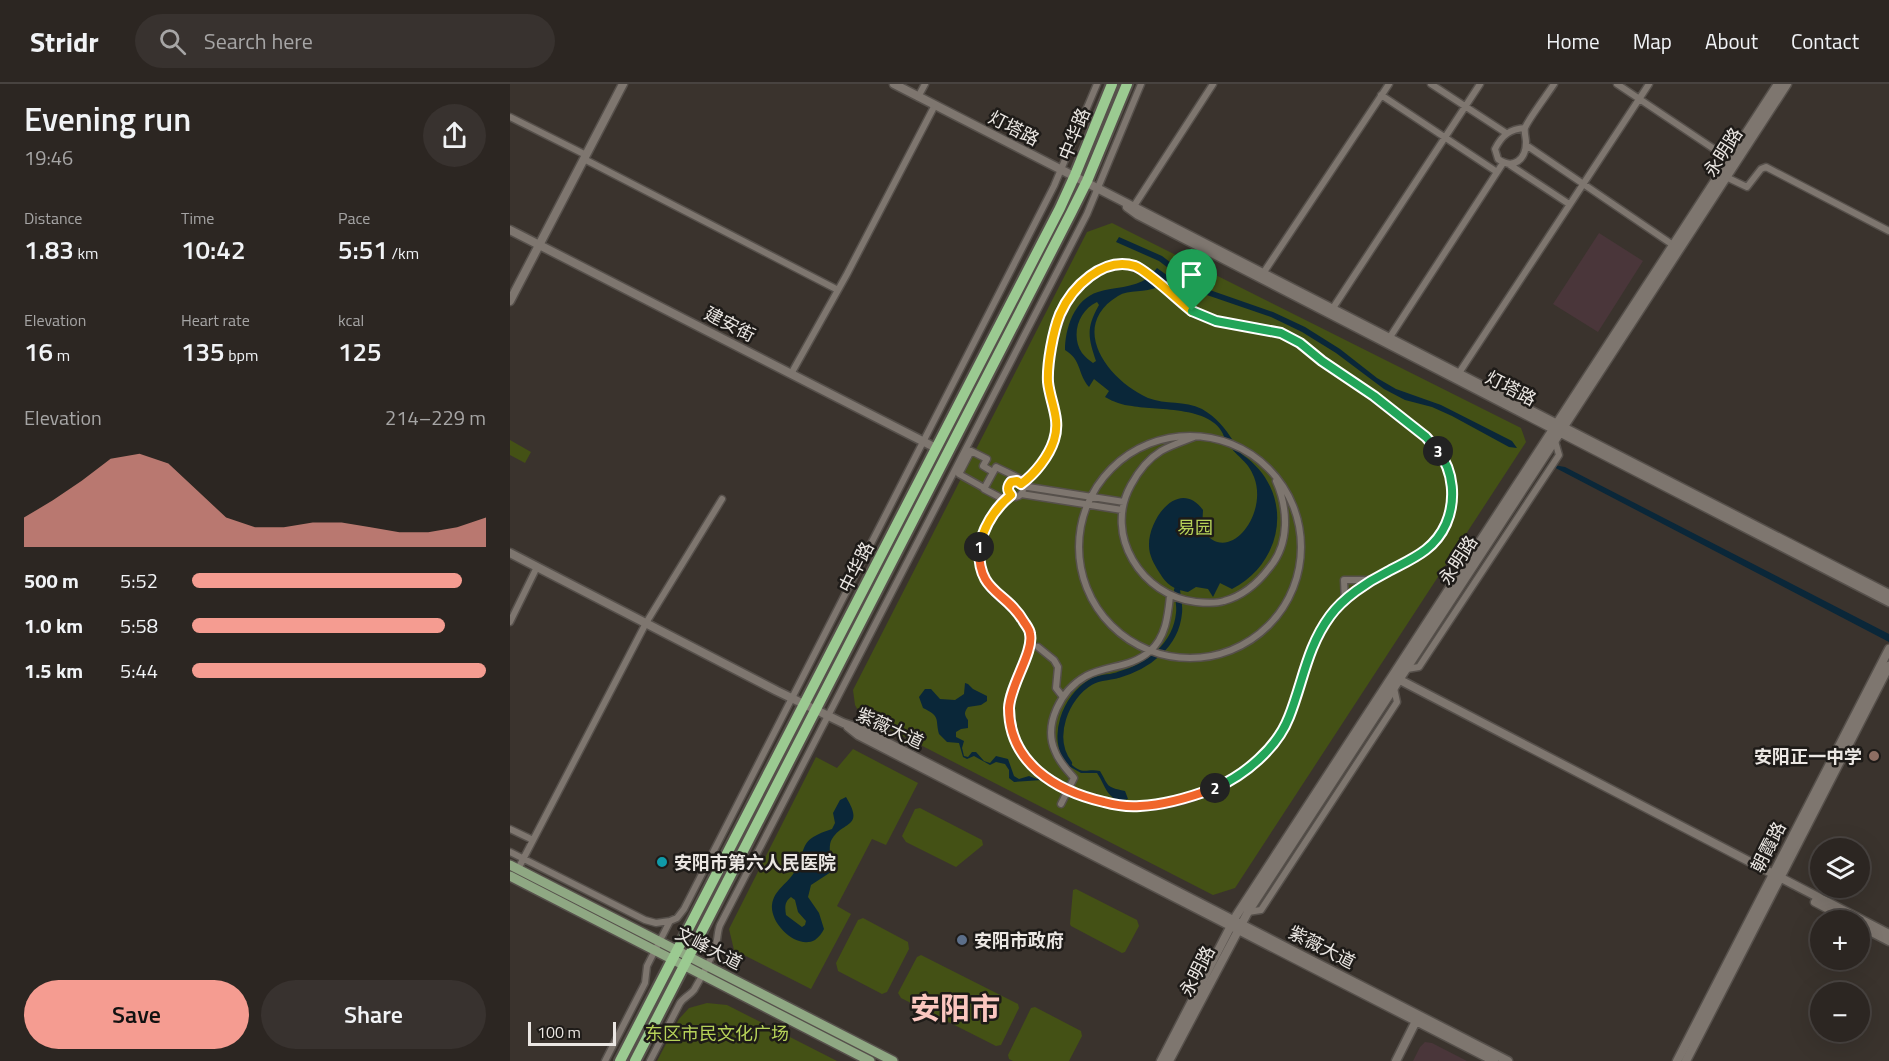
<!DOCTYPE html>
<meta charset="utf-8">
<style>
body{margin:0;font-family:"Titillium Web","Noto Sans SC",sans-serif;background:#38322f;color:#f1f3f6;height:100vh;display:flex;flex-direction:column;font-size:22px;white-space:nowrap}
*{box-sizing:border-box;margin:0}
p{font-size:20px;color:#a6a5a5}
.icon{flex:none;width:33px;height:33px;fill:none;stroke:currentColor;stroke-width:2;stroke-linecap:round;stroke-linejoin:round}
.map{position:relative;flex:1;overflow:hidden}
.details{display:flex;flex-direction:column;background:#2c2622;width:510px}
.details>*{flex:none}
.fabs{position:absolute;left:1300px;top:754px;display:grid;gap:12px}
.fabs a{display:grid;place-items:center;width:60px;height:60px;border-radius:50%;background:#2c2622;box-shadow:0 6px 24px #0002,0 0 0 2px #484340;font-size:30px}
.scale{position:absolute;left:18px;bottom:15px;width:88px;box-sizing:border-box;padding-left:6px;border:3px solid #ebe7e3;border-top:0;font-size:16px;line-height:21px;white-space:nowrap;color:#ebe7e3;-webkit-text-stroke:4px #1e1b18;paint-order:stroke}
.pin{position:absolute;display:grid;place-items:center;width:51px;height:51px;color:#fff;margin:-62px -26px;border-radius:50% 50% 50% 0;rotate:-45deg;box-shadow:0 0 6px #0007}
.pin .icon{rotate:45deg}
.km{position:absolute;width:30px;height:30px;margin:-15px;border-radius:50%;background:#222;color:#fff;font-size:16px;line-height:30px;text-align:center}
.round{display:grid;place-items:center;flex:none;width:63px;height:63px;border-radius:32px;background:#38322f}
.summary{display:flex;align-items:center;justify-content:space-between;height:102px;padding:0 24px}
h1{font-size:33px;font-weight:600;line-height:45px}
.metrics{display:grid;grid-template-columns:repeat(3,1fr);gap:9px;height:102px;padding:6px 24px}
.metrics div{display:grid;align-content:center}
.metrics b{font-size:26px;font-weight:600}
.metrics small{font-size:16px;font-weight:400}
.metrics p{font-size:16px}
.chart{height:168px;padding:12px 24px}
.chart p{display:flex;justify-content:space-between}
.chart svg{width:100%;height:108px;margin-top:6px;fill:#f59c91;opacity:.7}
.action{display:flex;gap:12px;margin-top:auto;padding:12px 24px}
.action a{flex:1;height:69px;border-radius:36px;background:#f59c91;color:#111;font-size:24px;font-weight:600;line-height:69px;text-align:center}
.action a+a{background:#38322f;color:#f1f3f6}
ul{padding:0 24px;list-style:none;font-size:20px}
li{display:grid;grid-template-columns:96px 72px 1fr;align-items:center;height:45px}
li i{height:15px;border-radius:8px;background:#f59c91}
header{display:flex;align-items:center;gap:36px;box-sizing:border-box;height:84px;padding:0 30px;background:#2c2622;border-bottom:2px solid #484340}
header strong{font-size:28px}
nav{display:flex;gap:33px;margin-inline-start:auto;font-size:21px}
.search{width:420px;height:54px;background:#38322f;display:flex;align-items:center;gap:15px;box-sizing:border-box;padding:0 21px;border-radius:33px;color:#a6a5a5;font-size:22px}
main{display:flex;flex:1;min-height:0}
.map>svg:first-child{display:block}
</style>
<header>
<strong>Stridr</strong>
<div class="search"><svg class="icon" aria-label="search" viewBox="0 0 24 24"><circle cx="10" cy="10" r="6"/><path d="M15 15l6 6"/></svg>Search here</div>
<nav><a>Home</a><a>Map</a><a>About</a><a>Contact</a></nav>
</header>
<main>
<section class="details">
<div class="summary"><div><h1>Evening run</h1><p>19:46</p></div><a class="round"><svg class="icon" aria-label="share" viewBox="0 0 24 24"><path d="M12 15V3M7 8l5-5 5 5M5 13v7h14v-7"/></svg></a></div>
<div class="metrics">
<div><p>Distance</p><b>1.83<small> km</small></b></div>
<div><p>Time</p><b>10:42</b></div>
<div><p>Pace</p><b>5:51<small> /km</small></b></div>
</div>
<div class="metrics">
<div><p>Elevation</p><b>16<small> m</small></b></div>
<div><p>Heart rate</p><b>135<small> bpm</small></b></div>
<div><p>kcal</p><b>125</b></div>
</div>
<div class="chart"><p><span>Elevation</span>214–229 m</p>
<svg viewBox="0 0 160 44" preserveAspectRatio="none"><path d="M0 44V32L10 25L20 17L30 8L40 6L50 10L60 21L70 32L80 36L90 36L100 34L110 34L120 36L130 38L140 38L150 36L160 32V44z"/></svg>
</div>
<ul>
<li><b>500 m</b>5:52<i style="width:92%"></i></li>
<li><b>1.0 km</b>5:58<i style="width:86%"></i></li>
<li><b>1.5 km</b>5:44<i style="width:100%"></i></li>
</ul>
<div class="action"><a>Save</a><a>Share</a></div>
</section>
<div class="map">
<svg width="1379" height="977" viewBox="0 0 1379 977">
<rect width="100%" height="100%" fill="#3a332d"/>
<path fill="#4a363a" d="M1089 149 1133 177 1088 248 1043 220Z
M915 958 922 959 957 977H903L910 963Z"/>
<path fill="#445115" d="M602 139 1011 344 1016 358 725 804 703 811 350 630 345 621 343 606 577 148Z
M0 356 21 368 15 379 0 371Z
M343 665 408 699 376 761 362 755 327 822 341 830 301 905 224 866 219 845 306 673 327 684Z
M410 724 472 756 473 761 446 783 396 758 392 752 405 725Z
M566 805 627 836 629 842 615 868 612 869 561 842 560 840 563 806Z
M353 834 398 858 399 865 377 908 372 910 328 887 326 879 348 836Z
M411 871 508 920 509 924 491 961 486 962 391 914 388 909 407 873Z
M197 919 217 921 327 977H147L169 935 179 924Z
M525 923 571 947 572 952 559 977H503L499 975 498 971 521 924Z"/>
<path fill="#0a2739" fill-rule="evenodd" d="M609 153 652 172 694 204 763 228 795 243 830 265 867 294 886 305 931 321 1002 357 1007 364 999 363 942 332 922 323 895 316 874 305 826 269 792 248 761 233 691 209 649 177 606 158Z
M647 184 661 194 653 199 642 190Z
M638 194 648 203C635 209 619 205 608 212 557 243 599 297 638 314 656 321 674 316 692 325 706 333 715 344 724 358L715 355C706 321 648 327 622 322 612 321 604 318 595 313L599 307 584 295 579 303C567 289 572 276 555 266 555 245 564 215 588 208 604 203 623 204 638 194ZM587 218 589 221C576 244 578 253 586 277L583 279C579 276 575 273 572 269 560 251 569 226 587 218Z
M719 361C726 364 730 369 737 374 784 411 774 478 722 505L710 499 703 513 698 505 686 503 678 508C663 505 657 501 649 488 644 480 639 471 639 462 638 435 669 393 693 426L692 445C717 484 759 431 744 393 738 377 728 374 719 361Z
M1038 380 1055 383 1379 550V558Z
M455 599 458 600 463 605 477 612V617L471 621 458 623C454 628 454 631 458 636V644L451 645 446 648V653L454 657 452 664 454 672 458 673 462 668H466L474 677 480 679 486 672 498 675 504 692 509 695 519 692 527 695 531 693 532 696 504 698 499 694V686L495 680 486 678 480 681 464 672 457 675 453 673 449 659 437 658 429 650C425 634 431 633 413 624L409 613 415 605H421L430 615 445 616 454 610Z
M560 679C573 692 576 684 590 687 599 702 595 703 615 707L618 715C598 721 595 700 587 689H571L557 681Z
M336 713C355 744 333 737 322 755 317 762 322 780 321 788L301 801 298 813 309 829 314 845C312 849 309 853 305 856 287 866 260 840 262 821 264 805 278 800 285 787 298 760 289 756 322 745L325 739 323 729 330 716ZM281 813 285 816 288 828 296 837 295 841 292 843 276 831C275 824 274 818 281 813Z"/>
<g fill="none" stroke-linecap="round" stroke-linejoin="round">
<path stroke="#0a2739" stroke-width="6" d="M559 679C540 654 555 613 581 598 589 593 599 594 608 591 637 583 666 562 669 529 670 522 668 514 667 506"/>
<defs>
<path id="street" d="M921 0 996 49
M1107 0 1219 75
M871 11 987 88
M408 13 415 0
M0 33 76 71
M1015 44C1000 45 992 51 985 65L988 75C1003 86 1016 76 1016 58 1016 54 1014 48 1015 44 1017 37 1039 8 1044 0
M1016 61 1163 161
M74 75 328 206
M1000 81 1059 120
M1216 93 1237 103 1251 85 1256 83 1379 147
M624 122 703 0
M754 188 879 0
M823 224 970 0
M880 253 993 79
M949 289 1139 0
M281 290 337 190 425 21
M569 463a111 111 0 1 1 222 0a111 111 0 1 1-222 0Z
M684 353C674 357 661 361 651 367 638 375 628 388 621 401 593 451 632 512 686 518 695 519 705 520 714 517 733 512 748 499 760 483 780 459 778 424 766 397
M497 405a8 8 0 1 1 16 0a8 8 0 1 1-16 0Z
M512 402 614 418
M474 404 449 390 461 367 477 375 473 382 483 388
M511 410 612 426
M501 411C472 435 456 478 484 508 496 521 517 532 520 550 523 565 510 582 506 595 500 611 498 626 501 642 508 677 539 701 571 712 588 718 608 722 626 723 683 724 752 688 778 636 787 617 789 594 797 575 802 560 810 546 820 533 833 515 856 499 876 488 890 481 905 477 917 465 942 440 951 402 931 371 921 355 905 345 890 334 873 321 857 308 839 296 819 282 801 265 780 254 750 237 711 245 681 226 653 209 631 169 593 184 555 200 540 255 539 293 538 306 544 319 546 332 549 358 532 385 511 400
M495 416 474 405 486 383 515 397
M835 518 834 496H863
M0 538 27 483
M528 563 544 576 548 583 546 604 553 613
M897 585 909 583 1049 371 1045 357
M551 720 564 694C557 686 549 678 545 667 533 640 551 606 576 592 597 581 621 584 640 567 656 553 658 531 660 512
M0 745 23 756
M0 768 135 836 146 839 160 837
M8 785 136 539 212 415
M738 828 751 826 887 618 884 604
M95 977 135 899 137 882 160 837 167 834 174 825 544 102 587 0
M140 977 170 919C174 913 180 911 184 906 191 894 200 877 205 864 208 856 207 848 210 841L577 130 631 0"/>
<path id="secondary" d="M384 0 1379 510
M617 123 628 131 1379 518
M0 146 426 364
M0 217 113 0
M0 469 267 607 333 639 351 645 998 977
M890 596 1379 850
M338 643 348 651 984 977
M1305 818 1341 837
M1350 842 1379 857
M651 977 726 832 1268 0
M659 977 738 828 1277 0
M886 977 906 937
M1167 977 1379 565
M1176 977 1379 582"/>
<path id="primary" d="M0 781 383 977
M0 792 360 977"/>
<path id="highway" d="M110 977 550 124 565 91 602 0
M125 977 561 129 577 97 617 0"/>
</defs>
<use href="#street" stroke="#56504b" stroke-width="9"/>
<use href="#secondary" stroke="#56504b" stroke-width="11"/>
<use href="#primary" stroke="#56504b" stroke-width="12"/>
<use href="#highway" stroke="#56504b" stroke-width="14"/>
<use href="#street" stroke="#7e766f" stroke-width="6"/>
<use href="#secondary" stroke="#7e766f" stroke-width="8"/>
<use href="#primary" stroke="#8fa883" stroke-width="9"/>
<use href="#highway" stroke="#9bca91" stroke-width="10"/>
</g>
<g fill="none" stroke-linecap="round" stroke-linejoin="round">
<defs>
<path id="split-1" d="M469 463C474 442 484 425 501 411 497 406 497 403 501 398L507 397 511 400C525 390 539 372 544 356 551 335 540 318 538 298 537 280 543 247 550 230 562 203 593 172 625 182 638 187 669 217 682 227"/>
<path id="split-2" d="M469 463C468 511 495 505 514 538 516 541 520 546 520 550 524 568 500 601 499 624 499 679 546 707 594 718 605 721 618 723 630 722 656 721 681 713 705 704"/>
<path id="split-3" d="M705 704C735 691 767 664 779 633 793 598 797 563 820 532 833 514 857 498 877 488 901 475 924 467 936 440 946 417 944 387 928 367"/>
<path id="split-4" d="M682 227 706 237 771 249 790 259 812 277 864 312 916 353 928 367"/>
</defs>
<use href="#split-1" stroke="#fff" stroke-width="12"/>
<use href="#split-2" stroke="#fff" stroke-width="12"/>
<use href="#split-3" stroke="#fff" stroke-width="12"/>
<use href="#split-4" stroke="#fff" stroke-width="12"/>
<use href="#split-1" stroke="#f5b400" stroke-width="8"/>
<use href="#split-2" stroke="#f0652b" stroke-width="8"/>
<use href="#split-3" stroke="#22a559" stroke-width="8"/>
<use href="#split-4" stroke="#22a559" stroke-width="8"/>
</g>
<circle fill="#8d6e63" stroke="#1e1b18" stroke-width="2" cx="1364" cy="672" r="6"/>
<circle fill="#0f9aa8" stroke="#1e1b18" stroke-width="2" cx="152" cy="778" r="6"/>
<circle fill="#5c6f8a" stroke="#1e1b18" stroke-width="2" cx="452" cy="856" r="6"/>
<g text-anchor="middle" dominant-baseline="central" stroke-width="5" stroke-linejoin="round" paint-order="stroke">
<g font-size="18" fill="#ebe7e3" stroke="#1e1b18">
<text transform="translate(504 44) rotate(27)">灯塔路</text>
<text transform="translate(564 50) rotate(-68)">中华路</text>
<text transform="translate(1213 68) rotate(-57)">永明路</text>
<text transform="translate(220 240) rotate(27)">建安街</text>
<text transform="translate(1001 304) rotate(27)">灯塔路</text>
<text transform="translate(948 476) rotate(-57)">永明路</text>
<text transform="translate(346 483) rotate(-63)">中华路</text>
<text transform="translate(380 644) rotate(25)">紫薇大道</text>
<text transform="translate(1258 763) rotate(-63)">朝霞路</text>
<text transform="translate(812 863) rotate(27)">紫薇大道</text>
<text transform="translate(199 864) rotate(27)">文峰大道</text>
<text transform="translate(687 887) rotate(-63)">永明路</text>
</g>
<g font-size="18" fill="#b6d259" stroke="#1e1b18">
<text x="685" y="443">易园</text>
<text x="207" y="949">东区市民文化广场</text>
</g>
<g font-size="18" font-weight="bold" fill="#ebe7e3" stroke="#1e1b18" text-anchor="start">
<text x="1352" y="672" text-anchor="end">安阳正一中学</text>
<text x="164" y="778">安阳市第六人民医院</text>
<text x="464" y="856">安阳市政府</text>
</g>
<g font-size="30" font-weight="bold" fill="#fbc7c0" stroke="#1e1b18">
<text x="445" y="924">安阳市</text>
</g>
</g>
</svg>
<div class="fabs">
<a><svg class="icon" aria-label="layers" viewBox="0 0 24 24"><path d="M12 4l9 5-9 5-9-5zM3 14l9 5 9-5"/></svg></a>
<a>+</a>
<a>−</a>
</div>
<div class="scale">100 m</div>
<div class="pin" style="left:682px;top:227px;background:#1e9e55"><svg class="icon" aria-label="arrive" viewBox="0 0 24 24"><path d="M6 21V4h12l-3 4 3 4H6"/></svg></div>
<b class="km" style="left:469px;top:463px">1</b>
<b class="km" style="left:705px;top:704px">2</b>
<b class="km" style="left:928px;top:367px">3</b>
</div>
</main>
